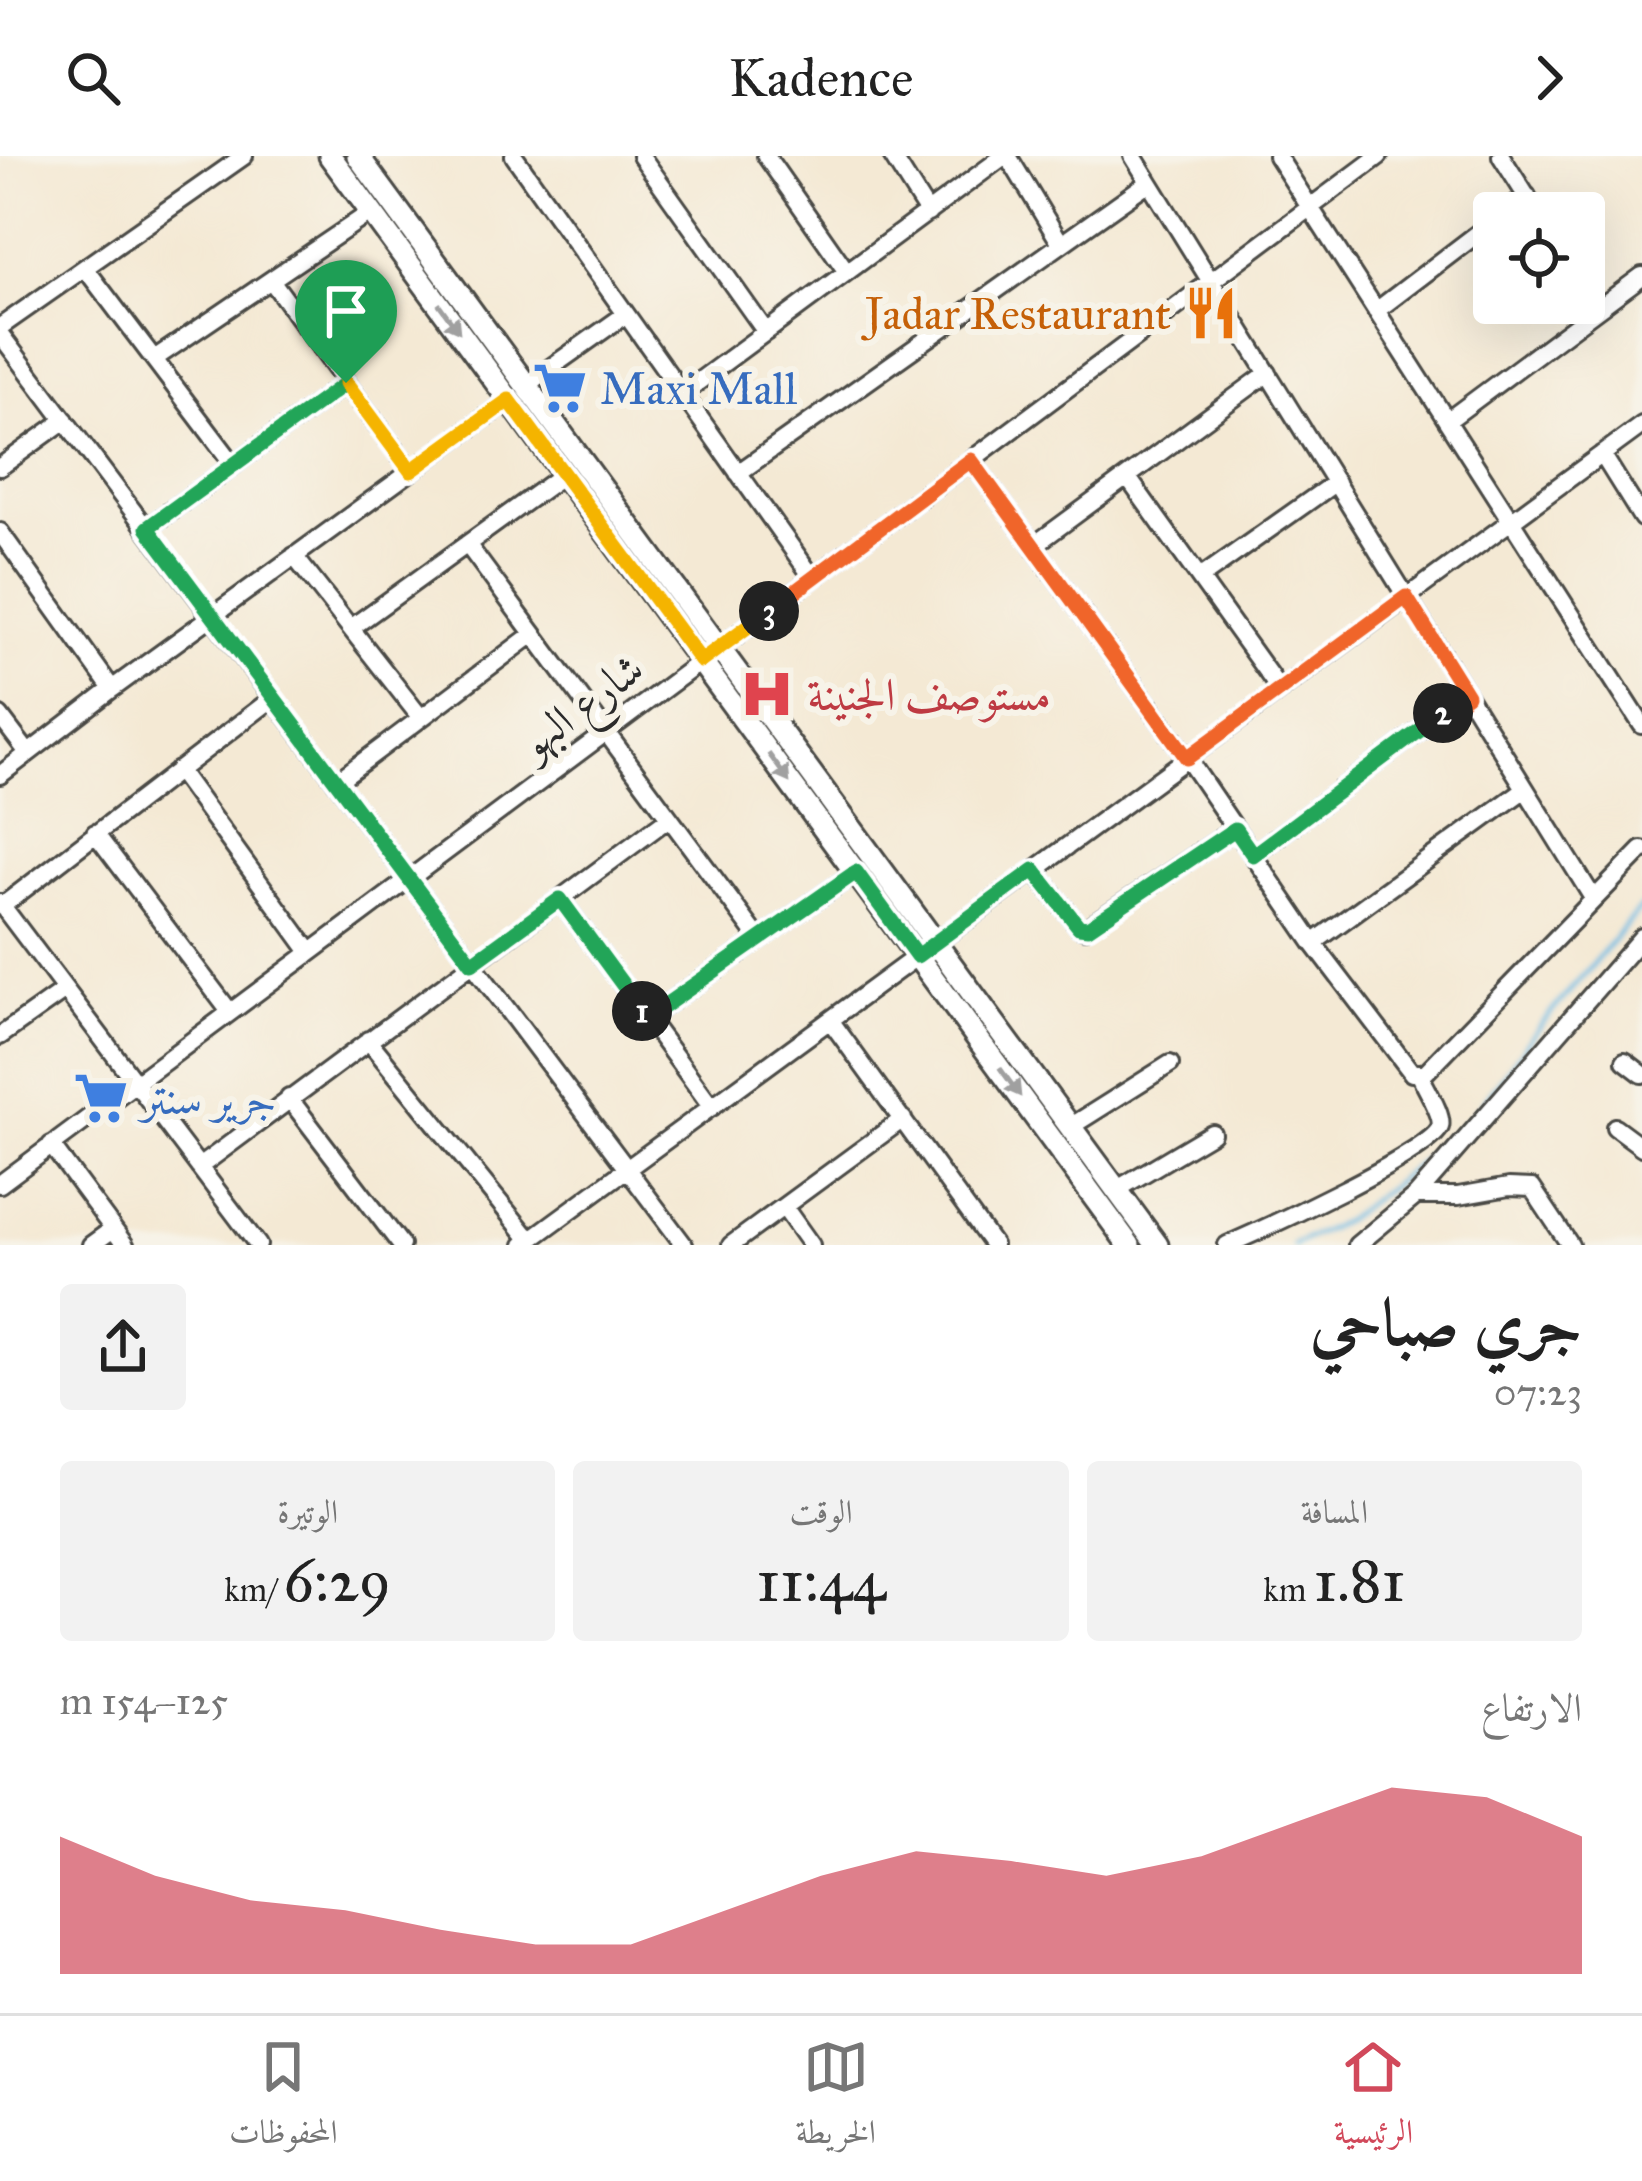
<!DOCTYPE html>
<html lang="ar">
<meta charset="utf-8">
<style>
body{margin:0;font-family:"IM FELL Great Primer",Amiri,serif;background:#f2f2f2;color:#222;direction:rtl;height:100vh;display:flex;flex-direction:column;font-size:45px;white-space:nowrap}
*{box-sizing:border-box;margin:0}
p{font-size:39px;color:#767676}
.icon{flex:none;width:66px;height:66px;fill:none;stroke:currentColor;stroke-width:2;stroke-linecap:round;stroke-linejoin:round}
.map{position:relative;height:1089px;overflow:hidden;direction:ltr}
.panel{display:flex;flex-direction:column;background:#fff;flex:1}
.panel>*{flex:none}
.buttons{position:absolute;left:1473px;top:36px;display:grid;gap:24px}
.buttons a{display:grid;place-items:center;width:132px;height:132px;border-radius:12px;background:#fff;box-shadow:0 12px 48px #0002;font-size:60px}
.pin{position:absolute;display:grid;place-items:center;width:102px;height:102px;color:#fff;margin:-123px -51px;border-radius:50% 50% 50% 0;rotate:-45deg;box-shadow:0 0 12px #0007}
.pin .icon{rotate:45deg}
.km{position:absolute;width:60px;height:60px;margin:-30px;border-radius:50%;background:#222;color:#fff;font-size:33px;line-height:60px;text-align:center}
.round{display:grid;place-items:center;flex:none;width:126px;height:126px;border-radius:12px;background:#f2f2f2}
.head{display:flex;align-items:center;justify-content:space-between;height:204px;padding:0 60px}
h1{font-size:66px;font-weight:600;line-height:90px}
.figures{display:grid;grid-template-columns:repeat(3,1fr);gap:18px;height:204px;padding:12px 60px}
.figures div{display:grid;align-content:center;border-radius:12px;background:#f2f2f2;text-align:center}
.figures b{font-size:60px;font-weight:600}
.figures small{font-size:33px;font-weight:400}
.figures p{font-size:33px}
.chart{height:336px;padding:24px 60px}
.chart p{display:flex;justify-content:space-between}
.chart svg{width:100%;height:216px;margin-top:12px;fill:#d1495b;opacity:.7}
header{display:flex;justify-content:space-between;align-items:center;height:156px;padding:0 60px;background:#fff;font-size:54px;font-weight:600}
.menu{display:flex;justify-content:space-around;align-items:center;height:168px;border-top:3px solid #e0e0e0;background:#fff;font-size:33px;color:#767676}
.menu a{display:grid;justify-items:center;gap:6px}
.menu .selected{color:#d1495b}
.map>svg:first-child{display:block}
</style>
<header><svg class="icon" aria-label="forward" viewBox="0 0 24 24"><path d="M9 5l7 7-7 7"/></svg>Kadence<svg class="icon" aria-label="search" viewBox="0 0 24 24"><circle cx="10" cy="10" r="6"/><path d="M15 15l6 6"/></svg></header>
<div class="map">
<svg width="1642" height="1089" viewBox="0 0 1642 1089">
<rect width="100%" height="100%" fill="#f7f3e8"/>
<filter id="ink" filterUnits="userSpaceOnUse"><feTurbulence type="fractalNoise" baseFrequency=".00833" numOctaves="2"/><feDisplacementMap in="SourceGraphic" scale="24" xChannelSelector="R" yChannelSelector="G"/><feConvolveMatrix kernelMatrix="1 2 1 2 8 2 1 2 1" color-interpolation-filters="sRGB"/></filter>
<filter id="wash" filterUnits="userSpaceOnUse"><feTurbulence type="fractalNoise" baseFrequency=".004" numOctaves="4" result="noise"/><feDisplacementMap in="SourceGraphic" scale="48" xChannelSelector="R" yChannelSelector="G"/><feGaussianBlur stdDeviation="2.7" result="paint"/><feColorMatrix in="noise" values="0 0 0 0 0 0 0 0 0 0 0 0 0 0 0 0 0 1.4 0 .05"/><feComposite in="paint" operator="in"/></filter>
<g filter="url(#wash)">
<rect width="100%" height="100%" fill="#f4e9d4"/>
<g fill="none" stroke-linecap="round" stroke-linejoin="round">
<path stroke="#69bbe5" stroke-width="4.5" d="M1293 1089 1346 1064 1452 982 1480 951 1540 870 1642 750"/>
</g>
</g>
<g filter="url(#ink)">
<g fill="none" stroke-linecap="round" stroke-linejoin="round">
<defs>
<path id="minor" d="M514 0 813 422
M641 0 766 176
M766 0 847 116
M892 0 928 57
M1008 0 1061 88
M1133 0 1593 742
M1277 0 1642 569
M1501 0 1537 57
M1505 57 1527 40
M85 112 234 309
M271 124 411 315
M1584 130 1599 152
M1376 155 1494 65
M0 171 244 0
M0 178 684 1089
M154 203 371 56
M526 229 626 158
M683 237 1004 0
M1447 265 1642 120
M1602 298 1642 362
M971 304 1187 602 1313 787 1412 917H1425L1642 694
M0 311 65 264
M738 317 1149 26
M1128 322 1280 534
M147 372 346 227
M0 376 112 533
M467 388 759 783
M1033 390 1268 217
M294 400 421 562
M1200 422 1336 326
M351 472 564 318
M0 560 28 597
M178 614 310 796
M0 619 112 533 509 244
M336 626 533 478
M95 677 230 856
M1253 699 1467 539
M1034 714 1079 771 1085 773 1235 673
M560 743 712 951
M0 747 258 1089
M2 750 273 542
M1313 787 1525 633
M647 862 856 716
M830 864 993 1089
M0 880 65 834
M368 884 530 1084
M1625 905 1642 918
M289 942 401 1089
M1070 971 1170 908
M1615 971 1642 991
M51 989 125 1089
M199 1011 669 662
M0 1028 1379 0
M1116 1034 1212 977
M1416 1040H1458L1509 1031 1532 1032 1570 1089
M784 1051 811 1089
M91 1089 113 1073
M523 1089 1642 269
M731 1089 903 963
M1227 1089C1259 1075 1431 997 1440 971 1444 960 1425 931 1420 919
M1357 1089 1416 1040 1642 781"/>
<path id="major" d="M330 0 1129 1089
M358 0 1157 1089"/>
</defs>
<use href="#minor" stroke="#494844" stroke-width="22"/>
<use href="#major" stroke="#494844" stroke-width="27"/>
<use href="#minor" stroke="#fff" stroke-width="16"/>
<use href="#major" stroke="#fff" stroke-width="21"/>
</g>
<defs><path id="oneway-solid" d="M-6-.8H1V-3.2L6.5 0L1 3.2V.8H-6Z" transform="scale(3)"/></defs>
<g fill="#a0a0a0">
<use href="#oneway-solid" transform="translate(449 162) rotate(54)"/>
<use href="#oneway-solid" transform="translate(779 612) rotate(54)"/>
<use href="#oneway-solid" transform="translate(1010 926) rotate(54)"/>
</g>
</g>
<g fill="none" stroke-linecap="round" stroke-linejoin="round" filter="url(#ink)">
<defs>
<path id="split-1" d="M346 227 147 372 472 807 560 743 642 855"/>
<path id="split-2" d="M642 855 647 862 856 716 917 800 1034 714 1079 771 1088 772 1235 673 1253 699 1443 557"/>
<path id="split-3" d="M769 455 971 304 1187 602 1406 441 1467 539 1443 557"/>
<path id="split-4" d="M346 227 411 315 509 244 701 505 769 455"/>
</defs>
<use href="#split-1" stroke="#fff" stroke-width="24"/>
<use href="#split-2" stroke="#fff" stroke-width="24"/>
<use href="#split-3" stroke="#fff" stroke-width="24"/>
<use href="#split-4" stroke="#fff" stroke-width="24"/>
<use href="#split-1" stroke="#22a559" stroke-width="15"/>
<use href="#split-2" stroke="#22a559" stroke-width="15"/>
<use href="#split-3" stroke="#f0652b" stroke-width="15"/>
<use href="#split-4" stroke="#f5b400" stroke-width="15"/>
</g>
<defs>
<symbol id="restaurant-bare" viewBox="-9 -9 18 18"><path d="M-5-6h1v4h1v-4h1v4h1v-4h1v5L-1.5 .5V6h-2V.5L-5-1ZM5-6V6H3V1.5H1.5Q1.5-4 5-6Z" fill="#e8710a" stroke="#f7f3e8" stroke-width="2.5" paint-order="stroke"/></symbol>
<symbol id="supermarket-bare" viewBox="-9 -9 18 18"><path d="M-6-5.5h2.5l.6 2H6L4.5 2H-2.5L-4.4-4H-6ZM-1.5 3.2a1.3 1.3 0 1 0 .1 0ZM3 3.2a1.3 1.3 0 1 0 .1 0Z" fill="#3f7fe0" stroke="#f7f3e8" stroke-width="2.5" paint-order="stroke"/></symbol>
<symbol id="hospital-bare" viewBox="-9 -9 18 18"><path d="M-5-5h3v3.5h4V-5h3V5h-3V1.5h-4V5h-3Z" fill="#e0444e" stroke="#f7f3e8" stroke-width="2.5" paint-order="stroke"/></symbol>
</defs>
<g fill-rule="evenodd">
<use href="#restaurant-bare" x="1173" y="119" width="76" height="76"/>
<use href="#supermarket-bare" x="522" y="194" width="76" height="76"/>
<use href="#hospital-bare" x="729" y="500" width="76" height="76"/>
<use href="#supermarket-bare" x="63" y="904" width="76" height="76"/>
</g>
<g text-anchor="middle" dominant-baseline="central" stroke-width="12" stroke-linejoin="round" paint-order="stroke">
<g font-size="45" fill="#c56008" stroke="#f7f3e8" text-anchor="end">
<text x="1171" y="157">Jadar Restaurant</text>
</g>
<g font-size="45" fill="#366cbe" stroke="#f7f3e8" text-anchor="start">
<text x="600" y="232">Maxi Mall</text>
<text x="141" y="942">جرير سنتر</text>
</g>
<g font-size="45" fill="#be3a42" stroke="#f7f3e8" text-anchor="start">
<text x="807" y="538">مستوصف الجنينة</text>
</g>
<g font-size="45" fill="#2b2b2b" stroke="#f7f3e8">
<text transform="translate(581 549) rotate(-37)">شارع البهو</text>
</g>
</g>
</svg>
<div class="buttons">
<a><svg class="icon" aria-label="locate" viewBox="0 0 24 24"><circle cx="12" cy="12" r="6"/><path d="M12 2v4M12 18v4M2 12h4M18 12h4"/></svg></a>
</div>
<div class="pin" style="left:346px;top:227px;background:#1e9e55"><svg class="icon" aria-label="arrive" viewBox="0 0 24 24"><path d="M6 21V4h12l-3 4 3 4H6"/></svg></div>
<b class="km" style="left:642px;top:855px">1</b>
<b class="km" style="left:1443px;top:557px">2</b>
<b class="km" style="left:769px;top:455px">3</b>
</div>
<section class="panel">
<div class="head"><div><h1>جري صباحي</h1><p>07:23</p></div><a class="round"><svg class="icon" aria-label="share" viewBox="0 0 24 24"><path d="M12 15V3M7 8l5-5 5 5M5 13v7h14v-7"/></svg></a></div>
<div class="figures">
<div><p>المسافة</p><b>1.81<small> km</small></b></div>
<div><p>الوقت</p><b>11:44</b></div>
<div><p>الوتيرة</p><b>6:29<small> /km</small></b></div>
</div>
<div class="chart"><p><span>الارتفاع</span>125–154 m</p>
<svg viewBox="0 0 160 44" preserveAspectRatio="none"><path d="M0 44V16L10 24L20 29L30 31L40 35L50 38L60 38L70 31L80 24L90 19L100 21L110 24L120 20L130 13L140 6L150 8L160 16V44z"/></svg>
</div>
</section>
<nav class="menu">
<a class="selected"><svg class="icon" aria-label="home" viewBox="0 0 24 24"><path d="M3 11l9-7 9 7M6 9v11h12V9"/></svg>الرئيسية</a>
<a><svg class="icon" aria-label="map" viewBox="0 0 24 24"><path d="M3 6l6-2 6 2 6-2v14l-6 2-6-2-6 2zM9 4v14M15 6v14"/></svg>الخريطة</a>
<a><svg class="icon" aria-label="saved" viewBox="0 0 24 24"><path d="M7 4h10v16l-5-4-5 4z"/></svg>المحفوظات</a>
</nav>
